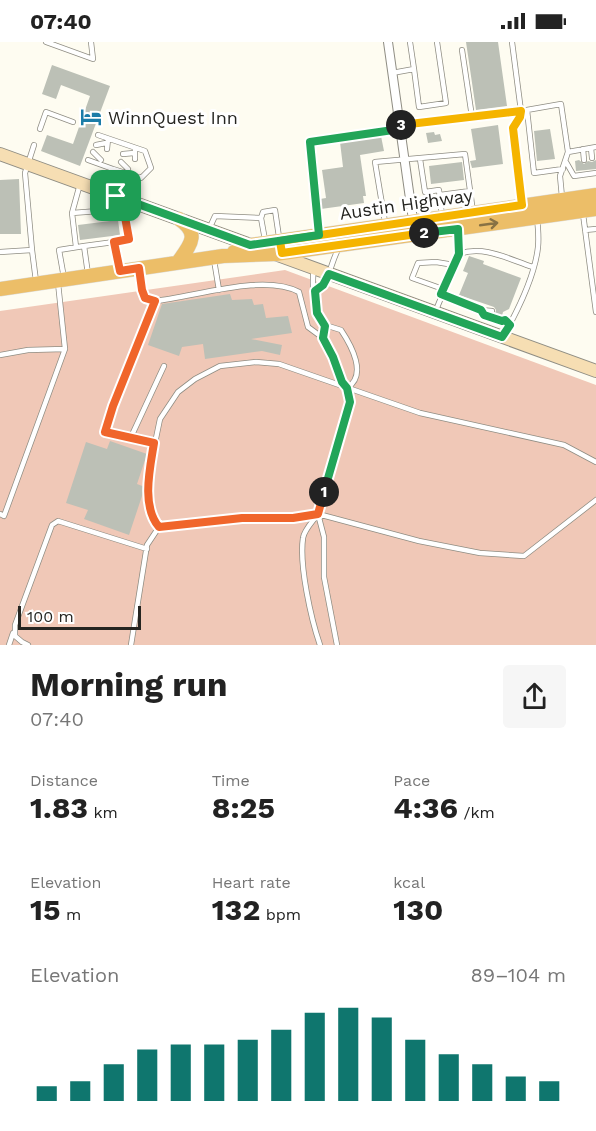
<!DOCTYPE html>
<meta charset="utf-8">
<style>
body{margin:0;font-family:"Work Sans",sans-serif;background:#f6f6f6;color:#222;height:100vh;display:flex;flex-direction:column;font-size:22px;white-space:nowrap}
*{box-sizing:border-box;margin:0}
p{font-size:20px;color:#767676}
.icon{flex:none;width:33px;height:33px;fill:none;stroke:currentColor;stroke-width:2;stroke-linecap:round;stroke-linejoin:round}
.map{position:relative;height:603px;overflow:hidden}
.details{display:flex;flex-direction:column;background:#fff;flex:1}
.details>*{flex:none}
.scale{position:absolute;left:18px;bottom:15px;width:123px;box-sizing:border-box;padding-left:6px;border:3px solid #252521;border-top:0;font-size:16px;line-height:21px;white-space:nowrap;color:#252521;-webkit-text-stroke:4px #fff;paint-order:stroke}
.pin{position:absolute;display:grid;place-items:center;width:51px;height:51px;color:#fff;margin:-26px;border-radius:12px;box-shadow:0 3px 9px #0006}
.km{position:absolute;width:30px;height:30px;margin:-15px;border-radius:50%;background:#222;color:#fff;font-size:16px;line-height:30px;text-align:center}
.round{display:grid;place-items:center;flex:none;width:63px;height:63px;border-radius:6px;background:#f6f6f6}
.head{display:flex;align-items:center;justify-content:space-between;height:102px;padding:0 30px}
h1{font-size:33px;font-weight:700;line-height:45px}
.stats{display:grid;grid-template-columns:repeat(3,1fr);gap:9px;height:102px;padding:6px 30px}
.stats div{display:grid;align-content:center}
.stats b{font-size:30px;font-weight:700}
.stats small{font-size:16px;font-weight:400}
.stats p{font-size:16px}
.chart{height:168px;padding:12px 30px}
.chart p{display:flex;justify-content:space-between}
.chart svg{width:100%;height:108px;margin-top:6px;stroke:#0f766e;stroke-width:6}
.status{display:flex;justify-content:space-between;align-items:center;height:42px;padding:0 30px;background:#fff;direction:ltr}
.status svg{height:16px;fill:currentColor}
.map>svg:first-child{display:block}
</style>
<div class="status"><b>07:40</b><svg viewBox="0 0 49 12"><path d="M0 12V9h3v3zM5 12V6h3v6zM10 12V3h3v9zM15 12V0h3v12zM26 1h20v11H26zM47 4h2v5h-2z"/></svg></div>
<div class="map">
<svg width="596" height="603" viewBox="0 0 596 603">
<rect width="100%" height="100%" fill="#fefcf1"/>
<path fill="#f0c8b7" d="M285 228 596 343V603H0V269Z"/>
<path fill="#bcc0b6" d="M466 0H498L507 64 476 68Z
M52 23 110 44 80 124 41 109 47 93 73 102 90 54 61 43 56 57 42 52Z
M498 83 503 122 472 126 470 119 476 118 471 87Z
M550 87 555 117 537 119 534 89Z
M434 90 435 93 440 92 442 99 428 101 426 91Z
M381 94 384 109 360 113 366 154H363L364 161 321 167 320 157 326 156 322 128 343 125 340 100Z
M579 118 584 122 588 119 592 120 596 118V127L576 129 575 119Z
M462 120 464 138 431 142 429 124Z
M19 137 21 192H0V138Z
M118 178 120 193 80 198 78 183Z
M469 214 484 219 483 222 521 236 509 267 503 270 502 274 495 272 496 268 494 265 459 253 468 231 463 229Z
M230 252 232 258 252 257 254 263 263 262 266 276 288 274 292 291 251 297 282 303 280 313 262 309 205 317 203 302 182 305 179 314 148 303 162 262Z
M110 399 147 412 137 442 145 445 129 493 84 477 88 468 66 461 86 400 107 407Z"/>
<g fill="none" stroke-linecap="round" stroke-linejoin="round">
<defs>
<path id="service" d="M46 0 93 17 91 0
M462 8 472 75
M414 27 419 65 446 61 437 0
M392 31 414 27 410 0
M527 68 534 131 563 127
M400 84 521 69 512 0
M40 87 46 70 73 80
M98 93 145 109 151 126 141 136 113 127 106 148
M96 103 106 101
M591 106 592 116
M107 107 108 97
M583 107 584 118
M93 110 101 118
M123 112 134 111
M135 117V106
M420 117 425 150 439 148 442 174
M88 118 113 127
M121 120 128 127
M566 120 574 134 596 131
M80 142 72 171 112 168
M440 153 470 149
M562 155 560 134 568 110 596 105
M521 161 513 86 520 75 521 69 561 62 568 110
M72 171 76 205
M583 172 596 270
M261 176 263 170 275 168 279 195
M385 180 375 120 465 112 473 170
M210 185 215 174 261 176 265 198
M458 188 459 212
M585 188 596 187
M319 190 310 100 400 87
M114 200 129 197 125 175 112 168 116 155
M32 208 25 131 34 103
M0 210 32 208 36 239
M214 218 219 248
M314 227C312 237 313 261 317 271 318 275 322 280 325 283L323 296 342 340 347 346 350 360 318 472 293 476H242L159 485 152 476 149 430 160 377 178 350 195 337 220 324 256 320 279 322 420 371 564 403 596 420
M139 228 142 248 145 256 155 259
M88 232 84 204 114 200 119 226
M64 236 59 208 84 204
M443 247 412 236 418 221 436 220 454 223
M315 249C331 240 330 220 339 206
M441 252 481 268 484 273 502 279 505 278 510 283
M436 268 459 212C484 203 508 217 533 225
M481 268 492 269
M325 283 341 288C351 303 368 333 347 346
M504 293C518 268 535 233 538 205 539 195 538 185 537 176
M0 313 28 308 65 307
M131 395 164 324
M154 401 105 390 113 364 155 259C195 255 263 231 299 250L308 285 323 296
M0 472 4 474 65 307 58 241
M318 472 419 499 480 511 524 514 596 458
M318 472C313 479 304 488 303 496 299 523 311 577 320 603
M318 472 324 495V535L337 603
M9 603 13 591
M28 603 22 600 15 594V583L52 483 58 479 147 507
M131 603 147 503 159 485"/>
<path id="minor" d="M388 0 413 178"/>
<path id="secondary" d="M0 112 256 205
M275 212 596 329"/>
<path id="primary" d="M234 210 251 203 596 153
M178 220C190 203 201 192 179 177
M0 247 223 214 276 212 596 167"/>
</defs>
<use href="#service" stroke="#8f8d83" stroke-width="6"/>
<use href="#minor" stroke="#8f8d83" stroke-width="10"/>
<use href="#secondary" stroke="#8f8d83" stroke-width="14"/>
<use href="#primary" stroke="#dcdcdb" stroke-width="15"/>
<use href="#service" stroke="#fff" stroke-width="4.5"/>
<use href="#minor" stroke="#fff" stroke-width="8"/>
<use href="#secondary" stroke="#f6deb3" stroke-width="12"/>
<use href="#primary" stroke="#ecbe68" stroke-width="14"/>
</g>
<defs><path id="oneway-shaft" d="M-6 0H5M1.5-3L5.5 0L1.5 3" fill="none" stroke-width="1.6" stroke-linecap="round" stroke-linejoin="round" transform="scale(1.5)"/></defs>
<use stroke="#887244" href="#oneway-shaft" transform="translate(489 182) rotate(-8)"/>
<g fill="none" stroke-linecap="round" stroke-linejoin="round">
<defs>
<path id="split-1" d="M116 154 112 168 125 175 129 197 114 200 120 229 139 226 142 248 145 256 155 259 113 364 105 390 154 401C150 426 141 464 159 485L242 476H293L318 472 324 450"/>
<path id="split-2" d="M324 450 350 360 347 346 342 340 333 315 323 296 325 284 317 271 315 249 323 243 329 232 502 295 510 283 505 278 502 279 484 273 481 268 441 252 459 212 458 187 424 191"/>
<path id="split-3" d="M401 83 521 69 520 75 513 86 522 163 280 199 282 211 424 191"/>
<path id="split-4" d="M116 154 250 203 319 193 310 100 400 87 401 83"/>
</defs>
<use href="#split-1" stroke="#fff" stroke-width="12"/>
<use href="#split-2" stroke="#fff" stroke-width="12"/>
<use href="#split-3" stroke="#fff" stroke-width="12"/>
<use href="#split-4" stroke="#fff" stroke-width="12"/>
<use href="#split-1" stroke="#f0652b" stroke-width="8"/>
<use href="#split-2" stroke="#22a559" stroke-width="8"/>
<use href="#split-3" stroke="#f5b400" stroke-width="8"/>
<use href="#split-4" stroke="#22a559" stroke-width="8"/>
</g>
<defs>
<symbol id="hotel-bare" viewBox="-9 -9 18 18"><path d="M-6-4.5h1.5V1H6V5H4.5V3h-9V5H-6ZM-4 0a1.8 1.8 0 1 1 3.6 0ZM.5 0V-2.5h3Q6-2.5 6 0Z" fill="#1b7ca8" stroke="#fff" stroke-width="2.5" paint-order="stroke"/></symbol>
</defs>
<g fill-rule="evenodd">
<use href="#hotel-bare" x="76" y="60" width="30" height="30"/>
</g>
<g text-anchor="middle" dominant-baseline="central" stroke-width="6" stroke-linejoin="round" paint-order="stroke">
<g font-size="18" fill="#252521" stroke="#fff" text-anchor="start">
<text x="108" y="75">WinnQuest Inn</text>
</g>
<g font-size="18" fill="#252521" stroke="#fff">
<text transform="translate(406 162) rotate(-8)">Austin Highway</text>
</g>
</g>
</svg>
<div class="scale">100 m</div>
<div class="pin" style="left:116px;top:154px;background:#1e9e55"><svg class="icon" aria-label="arrive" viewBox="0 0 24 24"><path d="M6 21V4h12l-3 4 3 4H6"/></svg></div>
<b class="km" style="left:324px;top:450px">1</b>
<b class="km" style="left:424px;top:191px">2</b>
<b class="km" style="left:401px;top:83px">3</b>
</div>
<section class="details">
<div class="head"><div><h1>Morning run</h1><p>07:40</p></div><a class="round"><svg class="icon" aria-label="share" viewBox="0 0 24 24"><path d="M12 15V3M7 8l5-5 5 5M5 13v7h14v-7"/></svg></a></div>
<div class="stats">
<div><p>Distance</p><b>1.83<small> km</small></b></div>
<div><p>Time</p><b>8:25</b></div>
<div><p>Pace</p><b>4:36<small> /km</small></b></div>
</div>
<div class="stats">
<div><p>Elevation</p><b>15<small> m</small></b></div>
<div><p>Heart rate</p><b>132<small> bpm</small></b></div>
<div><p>kcal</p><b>130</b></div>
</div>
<div class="chart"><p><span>Elevation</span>89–104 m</p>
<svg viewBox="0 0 160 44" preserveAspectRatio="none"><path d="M5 44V38M15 44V36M25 44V29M35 44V23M45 44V21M55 44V21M65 44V19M75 44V15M85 44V8M95 44V6M105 44V10M115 44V19M125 44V25M135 44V29M145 44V34M155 44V36"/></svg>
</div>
</section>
